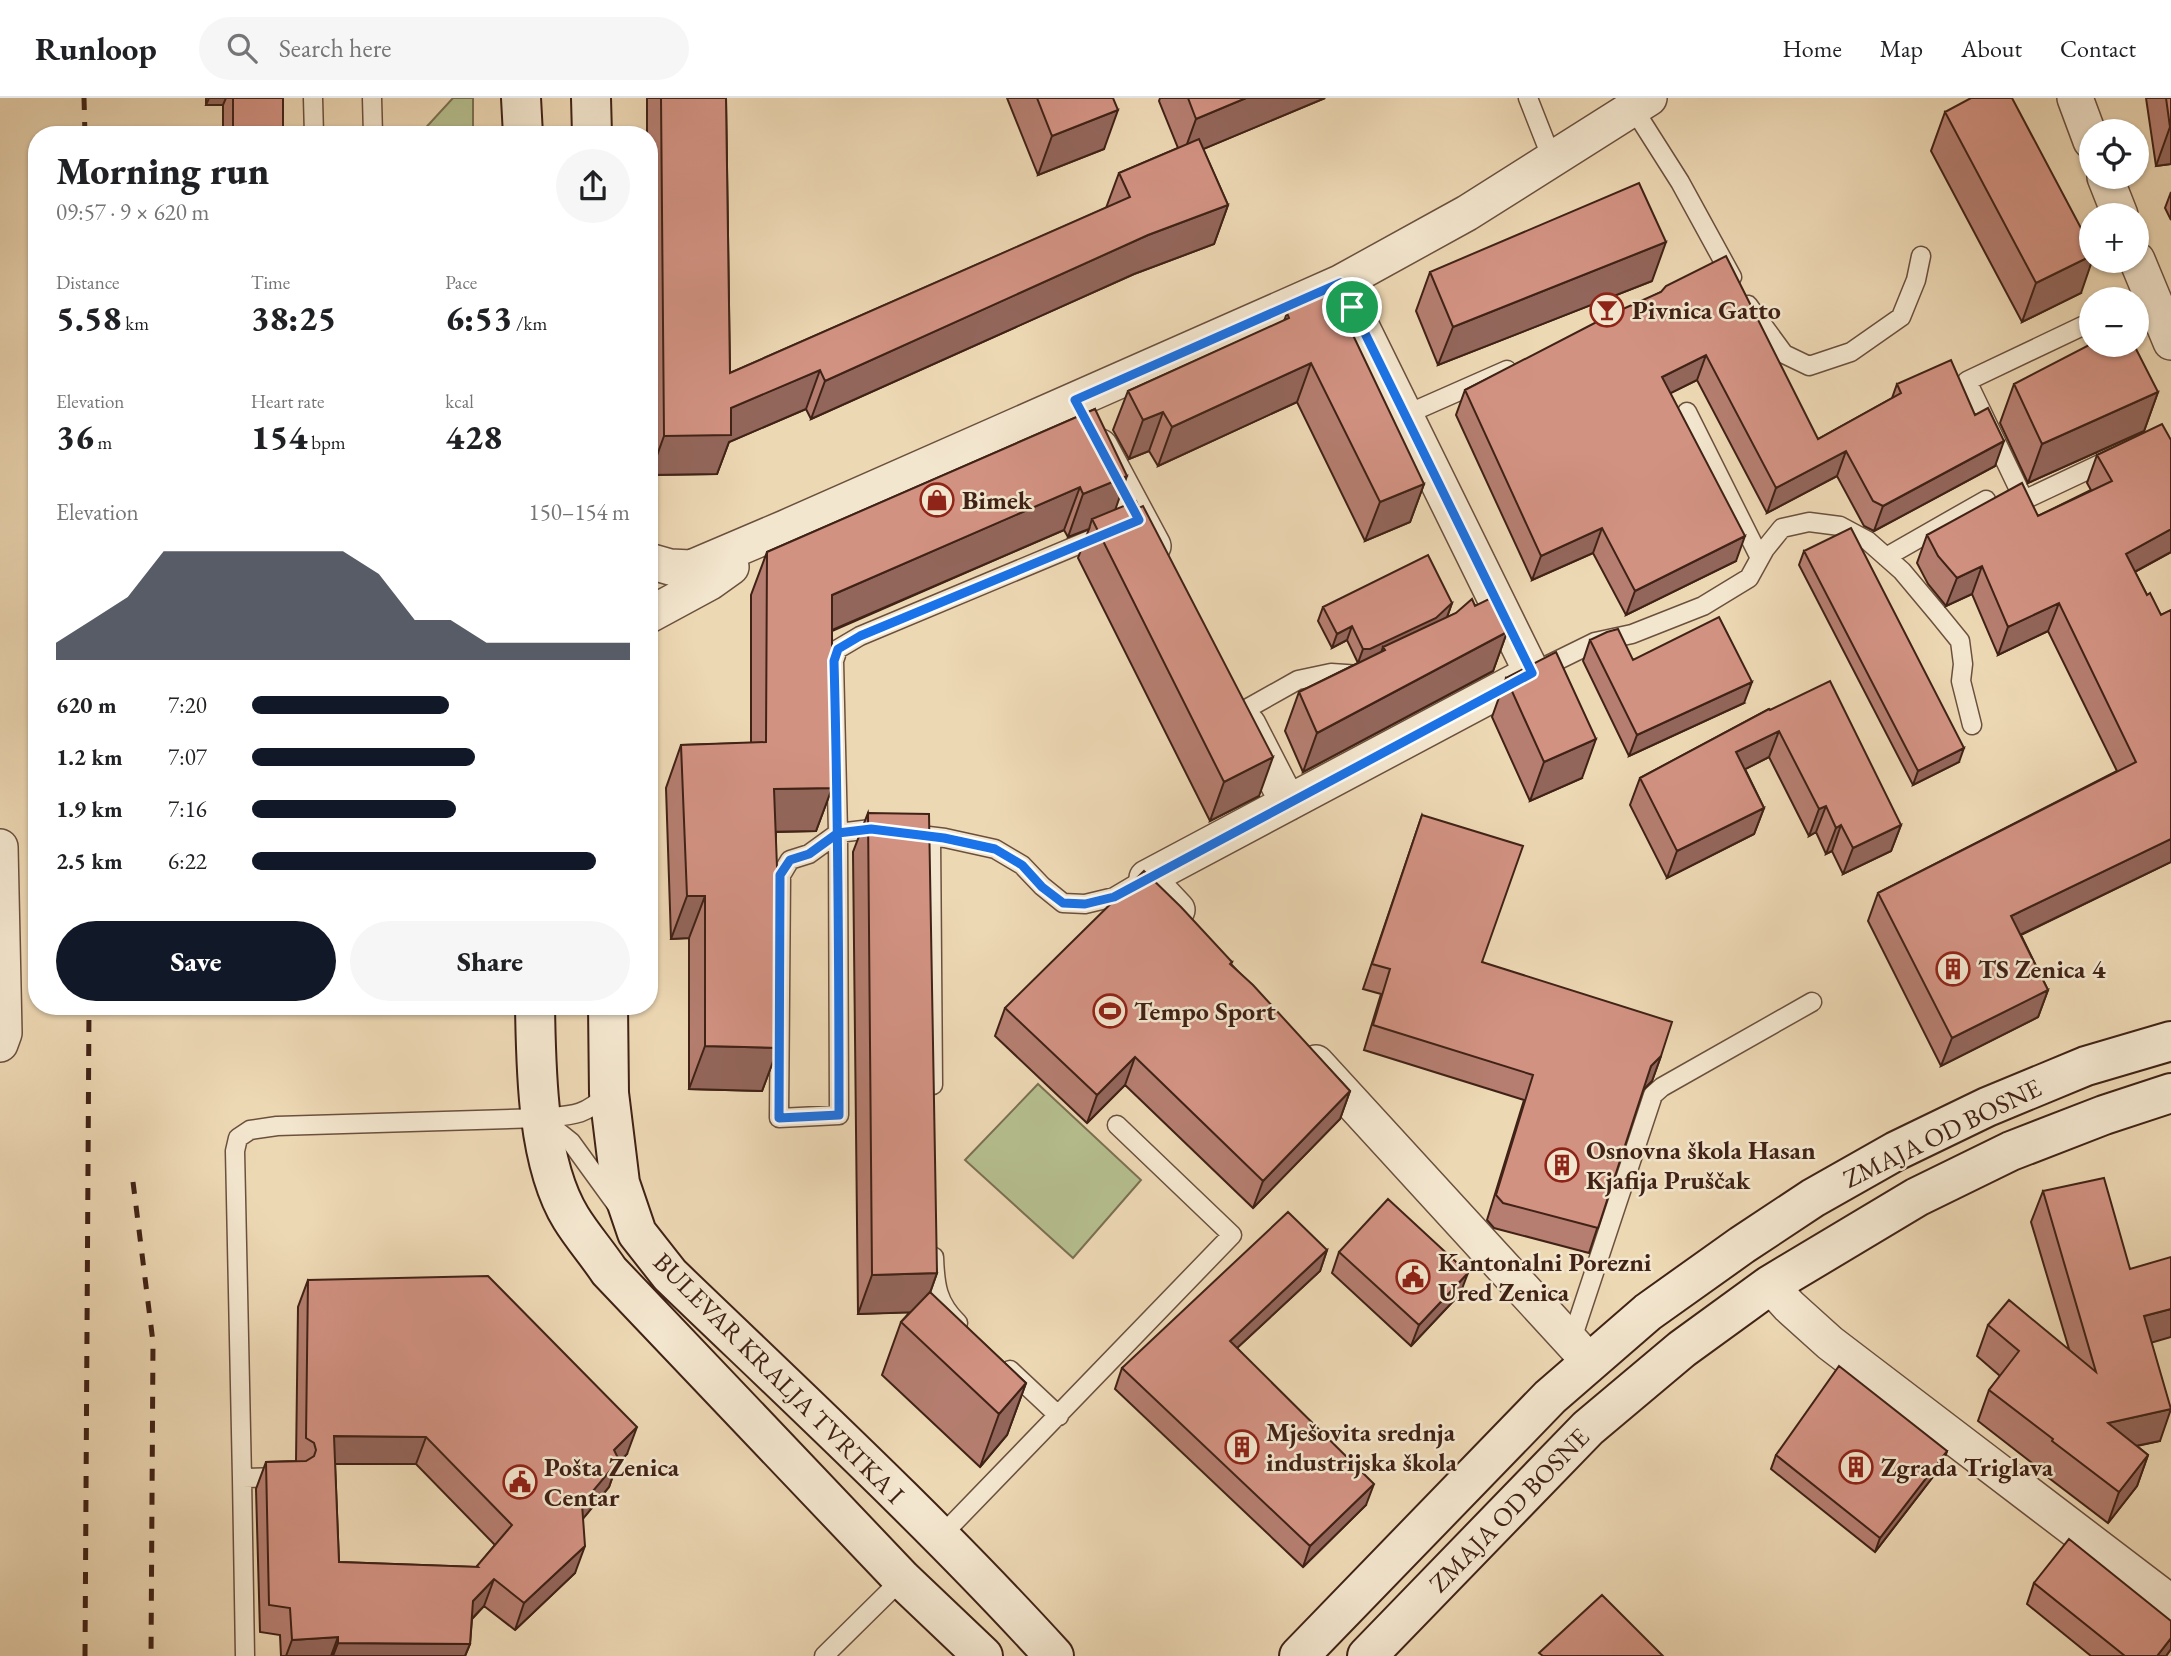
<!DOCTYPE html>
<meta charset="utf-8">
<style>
body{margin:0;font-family:"EB Garamond",serif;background:#f6f6f6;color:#202124;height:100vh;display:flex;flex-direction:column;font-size:26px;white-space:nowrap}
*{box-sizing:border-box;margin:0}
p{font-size:23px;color:#757577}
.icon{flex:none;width:38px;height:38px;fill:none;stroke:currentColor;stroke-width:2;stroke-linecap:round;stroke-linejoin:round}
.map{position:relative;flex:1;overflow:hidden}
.details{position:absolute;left:28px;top:28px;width:630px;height:889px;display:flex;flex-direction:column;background:#fff;border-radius:28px;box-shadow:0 2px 5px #0004}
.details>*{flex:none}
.fabs{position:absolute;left:2079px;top:21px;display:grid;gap:14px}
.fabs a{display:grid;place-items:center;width:70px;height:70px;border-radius:50%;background:#fff;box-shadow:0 2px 5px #0004;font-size:35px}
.pin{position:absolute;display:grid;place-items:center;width:60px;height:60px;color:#fff;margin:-30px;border:4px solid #fff;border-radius:50%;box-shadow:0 2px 7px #0007}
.round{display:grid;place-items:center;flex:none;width:74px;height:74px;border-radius:37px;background:#f6f6f6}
.headline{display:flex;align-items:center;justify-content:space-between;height:119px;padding:0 28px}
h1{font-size:38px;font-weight:800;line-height:52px}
.figures{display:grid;grid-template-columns:repeat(3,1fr);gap:10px;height:119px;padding:7px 28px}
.figures div{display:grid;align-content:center}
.figures b{font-size:35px;font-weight:800}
.figures small{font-size:19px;font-weight:400}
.figures p{font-size:19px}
.chart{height:196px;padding:14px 28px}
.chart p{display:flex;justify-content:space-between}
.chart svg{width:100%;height:126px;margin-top:7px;fill:#111827;opacity:.7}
.primary-button{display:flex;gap:14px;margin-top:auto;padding:14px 28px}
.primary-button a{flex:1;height:80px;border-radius:42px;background:#111827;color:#fff;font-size:28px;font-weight:800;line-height:80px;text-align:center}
.primary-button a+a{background:#f6f6f6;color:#202124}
ul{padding:0 28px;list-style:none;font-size:23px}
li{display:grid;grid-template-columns:112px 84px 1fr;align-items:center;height:52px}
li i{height:18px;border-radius:9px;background:#111827}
header{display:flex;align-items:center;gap:42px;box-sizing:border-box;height:98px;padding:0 35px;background:#fff;border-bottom:2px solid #e0e0e0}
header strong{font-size:33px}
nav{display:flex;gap:38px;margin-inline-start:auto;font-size:24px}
.search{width:490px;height:63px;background:#f6f6f6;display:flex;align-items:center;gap:18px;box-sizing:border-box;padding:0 24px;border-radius:38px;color:#757577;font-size:26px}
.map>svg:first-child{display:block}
</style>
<header>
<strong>Runloop</strong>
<div class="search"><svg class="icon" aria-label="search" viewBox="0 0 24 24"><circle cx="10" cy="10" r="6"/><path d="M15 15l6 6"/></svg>Search here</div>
<nav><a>Home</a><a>Map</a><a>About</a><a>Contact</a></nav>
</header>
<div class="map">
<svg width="2171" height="1558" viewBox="0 0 2171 1558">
<rect width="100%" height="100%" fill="#edd8b4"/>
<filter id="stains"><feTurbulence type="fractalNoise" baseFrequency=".00286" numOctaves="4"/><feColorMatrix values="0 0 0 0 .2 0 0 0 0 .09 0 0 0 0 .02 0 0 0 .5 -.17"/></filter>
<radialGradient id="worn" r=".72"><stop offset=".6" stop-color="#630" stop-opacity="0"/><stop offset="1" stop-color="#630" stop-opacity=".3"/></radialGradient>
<path fill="#b6bf8f" stroke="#7b7052" stroke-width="2" d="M453 0H473V37H419Z
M1038 986 1141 1082 1073 1160 965 1062Z"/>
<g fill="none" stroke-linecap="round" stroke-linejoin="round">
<defs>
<path id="lane" d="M313 0 314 37
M372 0 373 37
M1528 0 1552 61
M1633 10 1680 84 1732 179
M1748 207 1784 256 1809 268 1851 254 1901 219 1916 182 1921 158
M2091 224 1967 283 2024 402 2113 360
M1687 314 1760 460
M1405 317 1507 272
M1104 436 860 538 838 551 834 563 838 735 809 756 790 762 781 777 779 1020 839 1017 838 735 871 731 945 740 995 751 1022 767 1042 788 1063 805 1085 806 1114 799 1141 783
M1886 459 1986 402
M1538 572 1595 544 1632 536 1703 508 1749 480 1765 451 1782 430 1809 424 1840 428 1868 443 1902 473 1938 516 1960 543 1963 566 1961 583 1972 627
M1241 614 1298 582 1331 575 1361 577
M931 739 933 987
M546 1024 571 1044 616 1106
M934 1159C935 1187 937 1205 958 1225
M1571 1244 1653 997 1662 989 1812 904
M1010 1272 1059 1318
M285 1379 242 1380 235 1053 238 1040 250 1032 277 1028 540 1020C574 1017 582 1019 608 996
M242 1380 245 1558
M940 1439 1232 1137 1117 1027
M824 1558 902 1481"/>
<path id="street" d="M2075 0 2091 43
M2105 79 2120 117
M2137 162 2171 244
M1100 349 1153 448
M649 463 670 469 691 470 785 430 1340 185 1467 115 1649 0
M649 517 710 484 731 469
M1248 627 1288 705
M0 749 4 935 0 946
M1177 812 1147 780 1532 575 1340 185
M1316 965 1589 1263
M1770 1187 1789 1208 1830 1245 2171 1505"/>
<path id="secondary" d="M521 0 523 37
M591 0 592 37
M535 908C536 972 537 1065 571 1120 582 1138 597 1155 609 1173L902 1481 983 1558
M608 908 609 995 620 1085 637 1135 670 1177C800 1302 933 1425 1054 1558
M1299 1558 1550 1299 1648 1214 1742 1147 1813 1100 1896 1053 1987 1009 2086 968 2171 943
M1367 1558 1588 1330 1682 1251 1770 1187 1917 1099 2011 1053 2104 1017 2171 995"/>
</defs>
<use href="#lane" stroke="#6b503e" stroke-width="21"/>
<use href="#street" stroke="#6b503e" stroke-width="38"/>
<use href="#secondary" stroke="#402216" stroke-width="42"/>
<use href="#lane" stroke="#f3e6ce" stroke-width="18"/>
<use href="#street" stroke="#f3e6ce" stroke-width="35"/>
<use href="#secondary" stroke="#f3e6ce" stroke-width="38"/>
<path stroke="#402216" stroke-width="5" stroke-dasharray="12 12" stroke-linecap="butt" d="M84 0 85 37
M133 1084 153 1244 151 1558
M85 1558 89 908"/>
</g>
<path fill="#b57e70" stroke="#402216" stroke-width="2" fill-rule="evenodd" d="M206 0H283V37H223V7H206Z
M647 0H726L730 275 1106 110 1119 75 1178 50 1159 3 1160 0H1325L1203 51 1228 107 1214 146 1134 176 811 321 806 311 729 344 717 376 650 377 649 37H647Z
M1007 0H1113L1104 51 1038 77Z
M2146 0H2171V66L2156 68Z
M1945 14 2081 195 2022 224 1931 53Z
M2171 94V122L2165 110Z
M1430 174 1652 183 1438 267 1416 213Z
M1661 194 1818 341 1892 300 1897 286 1995 368 1874 433 1864 428 1837 378 1767 415 1697 282 1670 295 1736 463 1626 517 1593 455 1532 482 1456 317 1465 292Z
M1287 215 1424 386 1410 424 1365 443 1297 304 1158 368 1149 353 1129 361 1113 332 1128 293 1284 223Z
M2014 286 2158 294 2144 333 2028 385 2000 325Z
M1095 311 1115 411 1259 698 1210 723 1078 460 1089 431 1068 439 1064 432 832 533V690L816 733 776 734 775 803 778 950 762 993 689 991V840L671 841 666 690 681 647 751 645V497L767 454Z
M2097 357 2171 454 2135 474 2147 497 2161 517 2171 512V764L2021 837 2048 892 2038 919 1941 968 1868 823 1878 795 2117 673 2048 533 1998 557 1972 496 1946 508 1928 486 1917 465 1927 437 2038 418 2091 392 2087 385Z
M1804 453 1959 664 1913 687 1799 467Z
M1452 505 1447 519 1445 520 1475 508 1507 534 1493 573 1303 674 1285 633 1299 594 1358 565 1347 542 1332 550 1318 523 1323 509Z
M1590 542 1633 562 1744 605 1629 658 1583 563Z
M1506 580 1582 680 1530 703 1492 619Z
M1769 611 1901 727 1891 753 1843 776 1832 753 1826 756 1816 734 1809 738 1769 659 1745 671 1764 710 1754 736 1667 780 1630 707 1640 680Z
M868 715 937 1175 930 1195 1026 1285 1007 1337 980 1369 882 1277 901 1224 910 1214 858 1216 853 754Z
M1422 717 1482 864 1661 958 1652 983 1643 992 1589 1155 1494 1130 1487 1122 1524 1002 1364 952 1381 896 1363 891Z
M1232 864 1231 866 1350 993 1340 1021 1253 1110 1125 987 1087 1025 995 938 1005 910Z
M2043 1093 2151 1244 2160 1343 2137 1348 2148 1357 2137 1388 2108 1425 2041 1374V1372L1978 1323 1989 1292 2000 1278 1977 1258 1988 1227 2069 1251 2031 1124Z
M1327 1152 1320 1173 1237 1250 1366 1407 1303 1469 1115 1291 1122 1270Z
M1339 1154 1460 1196 1411 1248 1332 1175Z
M308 1182 627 1356 617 1366 609 1389 583 1420 575 1475 515 1532 484 1508 472 1521 470 1546 465 1558H281L280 1537 260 1534 256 1391 266 1364 296 1363 298 1209ZM335 1366H416L495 1447 477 1469 339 1464Z
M1947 1353 1942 1367 1875 1454 1771 1371 1776 1357Z
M2034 1485 2171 1551 2166 1558H2091L2027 1506Z"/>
<path fill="#93665b" stroke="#402216" stroke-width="2" d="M209 0H226L223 7H206Z
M1246 0H1325L1182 60 1196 21Z
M1118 12 1104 51 1038 77 1052 38Z
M2170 29H2171V66L2156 68Z
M1228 107 1214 146 1134 176 811 321 825 283 1148 137Z
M1666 144 1652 183 1438 267 1453 229Z
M2091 158V163H2092L2081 195 2022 224 2036 185Z
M1706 257 1697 282 1653 304 1662 279Z
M1311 265 1297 304 1158 368 1172 329Z
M820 272 806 311 729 344 717 376 650 377 664 338Z
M2158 294 2144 333 2028 385 2042 346Z
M1163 314 1149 353 1129 361 1143 322Z
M2004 343 1995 368 1874 433 1883 408Z
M1846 353 1837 378 1767 415 1776 390Z
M1127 378 1112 421H1092L1089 431 1068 439 1083 396Z
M1424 386 1410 424 1365 443 1380 404Z
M1080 389 1064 432 816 539 832 497Z
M1602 430 1593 455 1532 482 1541 458Z
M2171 431V454L2116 484 2126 456Z
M1745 438 1736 463 1626 517 1635 493Z
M1982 468 1972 496 1946 508 1957 480Z
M1452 505 1447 519 1430 535 1385 552 1383 549 1380 558 1358 565 1363 551Z
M2059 505 2048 533 1998 557 2008 529Z
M1352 528 1347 542 1332 550 1337 536Z
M1507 534 1493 573 1303 674 1317 635Z
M1752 584 1744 605 1629 658 1637 637Z
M1779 633 1769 659 1726 681 1736 654Z
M1596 641 1582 680 1530 703 1544 664Z
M1964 650 1959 664 1913 687 1918 673Z
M1273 659 1259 698 1210 723 1224 684Z
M832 690 816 733 759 734 774 691Z
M1826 708 1816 734 1809 738 1819 711Z
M1764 710 1754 736 1667 780 1677 753Z
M1841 727 1832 753 1826 756 1836 730Z
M1901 727 1891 753 1843 776 1853 750Z
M2171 741V764L2001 846 2011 818Z
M687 798H705L689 840 671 841Z
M2048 892 2038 919 1941 968 1952 940Z
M705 948 778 950 762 993 689 991Z
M1661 958 1652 983 1642 993 1651 968Z
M1135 959 1125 987 1087 1025 1097 997Z
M1350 993 1340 1021 1253 1110 1263 1083Z
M1327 1152 1320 1173 1223 1263 1230 1243Z
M937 1175 923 1214 858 1216 872 1177Z
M1468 1175 1460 1196 1411 1248 1419 1227Z
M2171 1211V1239L2133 1250 2144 1218Z
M1026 1285 1007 1337 980 1369 999 1316Z
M2171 1311 2160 1343 2096 1356 2108 1325Z
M637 1329 627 1356 617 1366 609 1389 573 1433 582 1406 614 1352Z
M334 1338 426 1339 416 1366H324Z
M1947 1353 1942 1367 1875 1454 1880 1440Z
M2148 1357 2137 1388 2108 1425 2119 1394Z
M1374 1386 1366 1407 1303 1469 1310 1448Z
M585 1448 575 1475 515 1532 524 1505Z
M494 1481 484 1508 463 1530 473 1503Z
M338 1539 331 1558H286L292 1542Z
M2171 1540V1551L2166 1558H2157Z
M338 1545 470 1546 465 1558H333Z"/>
<path fill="#d29282" stroke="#402216" stroke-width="2" fill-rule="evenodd" d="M233 0H283V37H233Z
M661 0H726L730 275 1130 99 1119 75 1199 41 1228 107 1148 137 825 283 820 272 731 310V337L664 338Z
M1037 0H1113L1118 12 1052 38Z
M1188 0H1246L1196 21Z
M1971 0H2012L2091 149V158L2036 185 1945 14Z
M2166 0H2171V29H2170Z
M1639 85 1666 144 1453 229 1430 174Z
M1726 158 1818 341 1901 295 1897 286 1951 262 1975 317 1988 310 2004 343 1883 408 1873 403 1846 353 1776 390 1706 257 1662 279 1745 438 1635 493 1602 430 1541 458 1465 292 1614 215 1661 194 1666 188Z
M1331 191 1424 386 1380 404 1311 265 1172 329 1163 314 1143 322 1128 293 1289 220 1287 215Z
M2091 246 2134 247 2158 294 2042 346 2014 286Z
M1095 311 1127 378 1083 396 1080 389 832 497V690L774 691 778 795H775L778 950 705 948V798H687L681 647 766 644 767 454Z
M2162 326 2171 342V431L2126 456 2147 497 2150 495 2161 517 2171 512V741L2011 818 2048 892 1952 940 1878 795 2136 664 2059 505 2008 529 1982 468 1957 480 1938 458 1927 437 2022 385 2038 418 2112 383 2097 357Z
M1136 403 1139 410 1143 408 1273 659 1224 684 1092 421Z
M1851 430 1964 650 1918 673 1804 453Z
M1428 457 1452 505 1436 520 1370 551H1363L1352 528 1337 536 1323 509Z
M1472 501 1475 508 1489 501 1507 534 1317 635 1299 594 1385 552 1383 549 1456 515Z
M1719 519 1752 584 1637 637 1590 542 1607 534 1618 531 1633 562Z
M1556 554 1596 641 1544 664 1506 580Z
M1830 583 1901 727 1853 750 1841 727 1836 730 1826 708 1819 711 1779 633 1736 654 1764 710 1677 753 1640 680 1769 611 1770 612Z
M868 715 929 716 937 1175 872 1177Z
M1422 717 1523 748 1482 864 1672 924 1661 958 1651 968 1598 1130 1503 1105 1496 1097 1533 977 1373 927 1390 871 1372 866Z
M1144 773 1181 809 1232 864 1230 866 1253 887 1350 993 1263 1083 1135 959 1097 997 1005 910Z
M2104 1080 2130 1171 2171 1159V1211L2144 1218 2171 1311 2108 1325 2148 1357 2119 1394 2052 1343 2053 1341 1989 1292 2019 1253 1988 1227 2009 1202 2096 1274 2043 1093Z
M1388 1101 1468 1175 1419 1227 1339 1154Z
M1288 1114 1327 1152 1230 1243 1374 1386 1310 1448 1122 1270Z
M488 1178 637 1329 614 1352 619 1362 582 1406 585 1448 524 1505 494 1481 473 1503 470 1546 338 1545V1539L292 1542 290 1510 269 1507 266 1364 306 1363 314 1358 316 1352 314 1345 306 1340 308 1182ZM334 1338 426 1339 512 1427 477 1468 478 1469 339 1464Z
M930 1194 1026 1285 999 1316 901 1224Z
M1839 1268 1947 1353 1880 1440 1776 1357Z
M2069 1441 2171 1523V1540L2157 1558H2125L2034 1485Z
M1602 1497 1663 1558H1543L1539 1555Z"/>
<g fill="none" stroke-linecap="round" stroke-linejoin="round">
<defs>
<path id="route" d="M1352 209 1340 185 1075 302 1139 422 860 538 838 551 834 563C838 715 839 866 839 1017L779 1020 780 777 790 762 809 756 838 735 871 731 944 740 995 751 1022 767 1042 789 1063 805 1085 806 1114 799 1532 575 1352 209"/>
</defs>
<use href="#route" stroke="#fff" stroke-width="14"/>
<use href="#route" stroke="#1a73e8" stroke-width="9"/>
</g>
<defs>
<symbol id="bar-ring" viewBox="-11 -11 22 22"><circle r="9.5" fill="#f3e6ce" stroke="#8f2418" stroke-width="1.5"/><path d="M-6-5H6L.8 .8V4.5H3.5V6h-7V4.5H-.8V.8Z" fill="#8f2418"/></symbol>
<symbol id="shop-ring" viewBox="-11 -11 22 22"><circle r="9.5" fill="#f3e6ce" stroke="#8f2418" stroke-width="1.5"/><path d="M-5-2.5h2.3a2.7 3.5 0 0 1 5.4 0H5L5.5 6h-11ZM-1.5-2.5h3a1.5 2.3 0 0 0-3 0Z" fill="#8f2418"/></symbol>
<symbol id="building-ring" viewBox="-11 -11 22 22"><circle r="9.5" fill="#f3e6ce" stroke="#8f2418" stroke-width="1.5"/><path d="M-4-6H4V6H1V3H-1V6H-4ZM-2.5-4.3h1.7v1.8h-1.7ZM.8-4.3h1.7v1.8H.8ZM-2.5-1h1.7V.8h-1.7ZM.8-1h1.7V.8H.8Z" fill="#8f2418"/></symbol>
<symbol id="stadium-ring" viewBox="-11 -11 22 22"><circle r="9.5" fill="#f3e6ce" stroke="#8f2418" stroke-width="1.5"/><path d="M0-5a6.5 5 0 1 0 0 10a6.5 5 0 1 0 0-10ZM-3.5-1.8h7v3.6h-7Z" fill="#8f2418"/></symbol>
<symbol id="civic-ring" viewBox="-11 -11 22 22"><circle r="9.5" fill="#f3e6ce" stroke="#8f2418" stroke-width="1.5"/><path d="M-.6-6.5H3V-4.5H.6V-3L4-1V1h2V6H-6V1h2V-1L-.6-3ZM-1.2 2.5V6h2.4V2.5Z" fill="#8f2418"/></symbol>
</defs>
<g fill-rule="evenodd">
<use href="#bar-ring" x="1588" y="193" width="38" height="38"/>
<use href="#shop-ring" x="918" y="383" width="38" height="38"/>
<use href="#building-ring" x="1934" y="852" width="38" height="38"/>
<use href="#stadium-ring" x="1091" y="894" width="38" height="38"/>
<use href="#building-ring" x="1543" y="1048" width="38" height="38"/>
<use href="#civic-ring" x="1394" y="1160" width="38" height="38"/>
<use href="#building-ring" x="1223" y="1330" width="38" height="38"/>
<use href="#building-ring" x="1837" y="1350" width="38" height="38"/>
<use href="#civic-ring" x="501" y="1365" width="38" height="38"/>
</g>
<g text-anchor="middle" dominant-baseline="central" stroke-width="5" stroke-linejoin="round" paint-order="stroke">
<g font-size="26" font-weight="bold" fill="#402216" stroke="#f3e6ce" text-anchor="start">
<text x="1632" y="212">Pivnica Gatto</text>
<text x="962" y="402">Bimek</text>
<text x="1978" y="871">TS Zenica 4</text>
<text x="1134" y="913">Tempo Sport</text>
<text x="1586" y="1052">Osnovna škola Hasan<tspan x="1586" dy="30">Kjafija Pruščak</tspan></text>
<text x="1438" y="1164">Kantonalni Porezni<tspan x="1438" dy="30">Ured Zenica</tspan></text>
<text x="1266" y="1334">Mješovita srednja<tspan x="1266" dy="30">industrijska škola</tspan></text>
<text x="544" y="1369">Pošta Zenica<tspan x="544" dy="30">Centar</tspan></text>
<text x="1881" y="1369">Zgrada Triglava</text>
</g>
<g font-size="26" fill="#402216" stroke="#f3e6ce">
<text transform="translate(1942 1035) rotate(-26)">ZMAJA OD BOSNE</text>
<text transform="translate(779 1280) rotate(45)">BULEVAR KRALJA TVRTKA I</text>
<text transform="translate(1509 1412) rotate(-46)">ZMAJA OD BOSNE</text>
</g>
</g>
<rect width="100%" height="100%" filter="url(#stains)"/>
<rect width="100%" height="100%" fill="url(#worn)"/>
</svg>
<div class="fabs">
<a><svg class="icon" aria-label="locate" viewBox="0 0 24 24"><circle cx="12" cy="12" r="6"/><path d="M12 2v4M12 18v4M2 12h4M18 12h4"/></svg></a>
<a>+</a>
<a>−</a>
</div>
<div class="pin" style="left:1352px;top:209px;background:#1e9e55"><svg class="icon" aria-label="arrive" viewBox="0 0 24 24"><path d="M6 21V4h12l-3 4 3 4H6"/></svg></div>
<section class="details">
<div class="headline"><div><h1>Morning run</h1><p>09:57 · 9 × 620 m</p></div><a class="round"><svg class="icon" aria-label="share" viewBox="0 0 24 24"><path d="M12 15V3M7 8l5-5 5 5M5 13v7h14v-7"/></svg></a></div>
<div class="figures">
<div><p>Distance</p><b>5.58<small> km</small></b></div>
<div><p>Time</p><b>38:25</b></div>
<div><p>Pace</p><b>6:53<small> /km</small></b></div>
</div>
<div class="figures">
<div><p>Elevation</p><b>36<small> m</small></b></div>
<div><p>Heart rate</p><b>154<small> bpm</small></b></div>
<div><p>kcal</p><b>428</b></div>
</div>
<div class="chart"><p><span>Elevation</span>150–154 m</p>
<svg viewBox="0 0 160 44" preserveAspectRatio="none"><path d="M0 44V38L10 30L20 22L30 6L40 6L50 6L60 6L70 6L80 6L90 14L100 30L110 30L120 38L130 38L140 38L150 38L160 38V44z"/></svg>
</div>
<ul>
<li><b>620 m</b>7:20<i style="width:52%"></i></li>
<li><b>1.2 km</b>7:07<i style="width:59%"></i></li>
<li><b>1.9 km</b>7:16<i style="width:54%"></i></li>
<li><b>2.5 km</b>6:22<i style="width:91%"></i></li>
</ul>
<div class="primary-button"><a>Save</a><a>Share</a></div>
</section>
</div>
